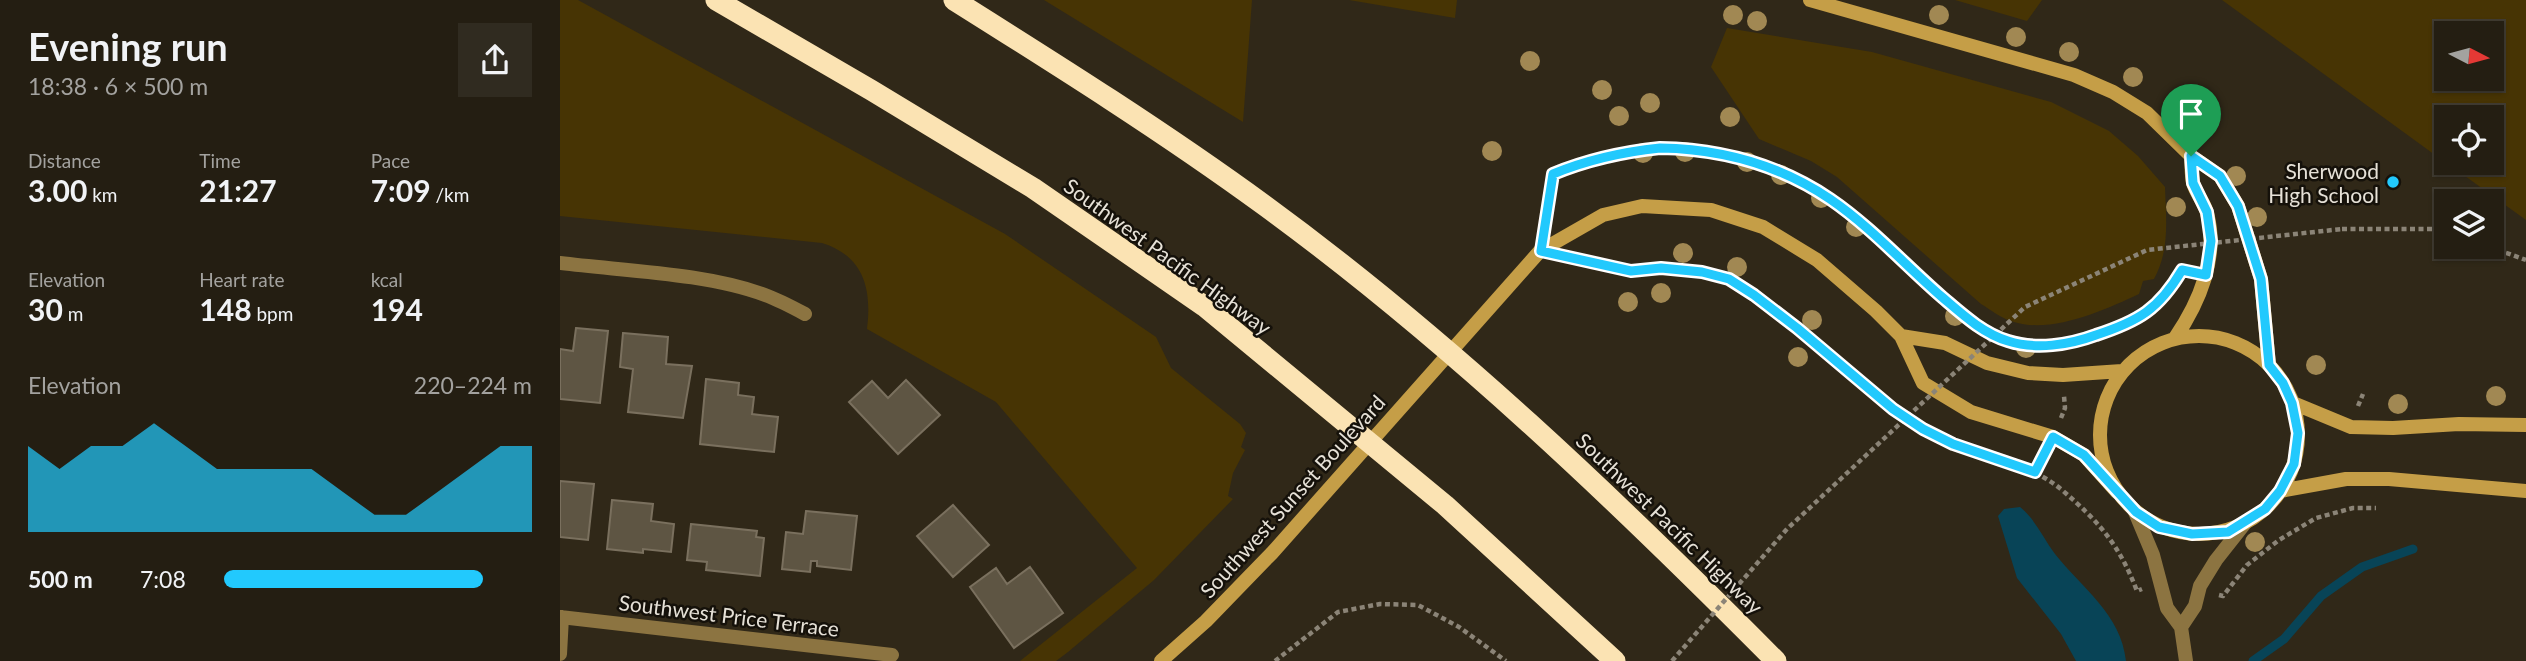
<!DOCTYPE html>
<meta charset="utf-8">
<style>
body{margin:0;font-family:Lato,sans-serif;background:#302b20;color:#f1f3f6;height:100vh;display:flex;flex-direction:column;font-size:26px;white-space:nowrap}
*{box-sizing:border-box;margin:0}
p{font-size:23px;color:#a3a29f}
.icon{flex:none;width:38px;height:38px;fill:none;stroke:currentColor;stroke-width:2;stroke-linecap:round;stroke-linejoin:round}
.map{position:relative;flex:1;overflow:hidden}
.panel{display:flex;flex-direction:column;background:#241e12;width:560px}
.panel>*{flex:none}
.needle{width:46px;rotate:96deg}
.controls{position:absolute;left:1874px;top:21px;display:grid;gap:14px}
.controls a{display:grid;place-items:center;width:70px;height:70px;border-radius:0px;background:#241e12;box-shadow:0 2px 5px #0004,0 0 0 2px #413c32;font-size:35px}
.pin{position:absolute;display:grid;place-items:center;width:60px;height:60px;color:#fff;margin:-72px -30px;border-radius:50% 50% 50% 0;rotate:-45deg;box-shadow:0 0 7px #0007}
.pin .icon{rotate:45deg}
.round{display:grid;place-items:center;flex:none;width:74px;height:74px;border-radius:0px;background:#302b20}
.head{display:flex;align-items:center;justify-content:space-between;height:119px;padding:0 28px}
h1{font-size:38px;font-weight:700;line-height:52px}
.stats{display:grid;grid-template-columns:repeat(3,1fr);gap:10px;height:119px;padding:7px 28px}
.stats div{display:grid;align-content:center}
.stats b{font-size:30px;font-weight:700}
.stats small{font-size:19px;font-weight:400}
.stats p{font-size:19px}
.chart{height:196px;padding:14px 28px}
.chart p{display:flex;justify-content:space-between}
.chart svg{width:100%;height:126px;margin-top:7px;fill:#22c9fd;opacity:.7}
ul{padding:0 28px;list-style:none;font-size:23px}
li{display:grid;grid-template-columns:112px 84px 1fr;align-items:center;height:52px}
li i{height:18px;border-radius:9px;background:#22c9fd}
main{display:flex;flex:1;min-height:0}
.map>svg:first-child{display:block}
</style>
<main>
<section class="panel">
<div class="head"><div><h1>Evening run</h1><p>18:38 · 6 × 500 m</p></div><a class="round"><svg class="icon" aria-label="share" viewBox="0 0 24 24"><path d="M12 15V3M7 8l5-5 5 5M5 13v7h14v-7"/></svg></a></div>
<div class="stats">
<div><p>Distance</p><b>3.00<small> km</small></b></div>
<div><p>Time</p><b>21:27</b></div>
<div><p>Pace</p><b>7:09<small> /km</small></b></div>
</div>
<div class="stats">
<div><p>Elevation</p><b>30<small> m</small></b></div>
<div><p>Heart rate</p><b>148<small> bpm</small></b></div>
<div><p>kcal</p><b>194</b></div>
</div>
<div class="chart"><p><span>Elevation</span>220–224 m</p>
<svg viewBox="0 0 160 44" preserveAspectRatio="none"><path d="M0 44V14L10 22L20 14L30 14L40 6L50 14L60 22L70 22L80 22L90 22L100 30L110 38L120 38L130 30L140 22L150 14L160 14V44z"/></svg>
</div>
<ul>
<li><b>500 m</b>7:08<i style="width:84%"></i></li>
</ul>
</section>
<div class="map">
<svg width="1966" height="661" viewBox="0 0 1966 661">
<rect width="100%" height="100%" fill="#302818"/>
<path fill="#473404" fill-rule="evenodd" d="M0 0H18L445 234 596 337 611 368 680 424 686 433 681 447 685 450 673 473 668 496 673 499 594 580 508 652 496 661H460L577 568 436 402 307 329C312 289 304 256 262 243L0 216Z
M484 0H692L683 122Z
M789 0H897L895 18Z
M1395 0H1482L1467 21Z
M1662 0H1966V220L1887 163H1932V117H1886V163ZM1886 33H1932V79H1886Z
M1167 28 1312 52 1491 102 1549 131 1578 156 1605 187C1606 219 1610 250 1594 279L1583 281 1579 294C1545 310 1492 334 1454 322 1442 319 1431 310 1421 304L1277 177 1251 161 1199 139 1151 67Z"/>
<path fill="#084457" d="M1460 507C1476 520 1483 538 1495 554 1522 588 1561 614 1566 661H1516L1501 634 1457 578 1438 516 1444 509Z"/>
<g fill="none" stroke-linecap="round" stroke-linejoin="round">
<path stroke="#084457" stroke-width="9" d="M1693 661 1724 639 1761 596 1802 567 1853 549"/>
</g>
<path fill="#5e5543" stroke="#7a705e" stroke-width="2" d="M16 328 48 331 40 403 0 399V349L13 351Z
M63 333 108 337 106 364 132 366 123 418 68 412 73 369 60 367Z
M146 379 179 383 178 395 194 397 192 414 218 417 214 452 140 444Z
M346 380 380 415 338 454 289 402 312 381 328 398Z
M0 481 34 484 28 540 0 537Z
M52 500 93 504 91 521 114 524 111 552 83 549V553L47 549Z
M393 505 429 545 393 577 357 536Z
M246 511 297 516 291 570 257 566V561H251L250 572 222 569 226 532 243 534Z
M131 524 197 531 196 537 204 538 200 576 146 570 147 562 127 560Z
M470 567 503 613 454 648 410 587 436 568 447 584Z"/>
<g fill="none" stroke-linecap="round" stroke-linejoin="round">
<path stroke="#8b8477" stroke-width="4.5" stroke-dasharray="5 3.5" stroke-linecap="butt" d="M985 225 993 174C1135 116 1234 158 1340 258 1371 288 1406 329 1449 341 1491 354 1544 338 1581 316 1589 311 1600 303 1606 296 1613 288 1617 277 1623 270
M1782 229H1873L1886 233
M1930 247 1966 260
M1011 258C1030 262 1049 268 1068 271 1079 272 1090 269 1100 268 1122 268 1148 271 1168 279 1186 286 1201 300 1216 312 1265 349 1309 396 1361 428 1406 455 1461 456 1502 490 1539 522 1559 544 1577 591L1582 589
M1798 406 1803 394
M1501 418 1505 408 1504 396
M1475 472 1484 454
M1659 595 1663 596 1687 565 1719 540 1756 518 1793 508H1816
M715 661 778 612 820 604 858 605 899 627 946 661"/>
<path stroke="#8c7441" stroke-width="14" d="M1575 512 1593 555 1607 608 1621 627 1626 661
M1621 627 1635 606 1640 586 1656 560 1686 522"/>
<path stroke="#8c7441" stroke-width="14" d="M0 263C64 271 146 273 205 295 219 300 232 307 245 314
M0 617 332 655
M0 654 2 617"/>
<path stroke="#c59e47" stroke-width="14" d="M1250 0 1514 75 1553 92 1587 113 1631 156 1660 176 1678 206 1701 279 1709 365
M1341 336 1385 343 1427 363 1468 373 1503 375 1562 371
M1540 435a99 99 0 1 1 198 0a99 99 0 1 1-198 0Z
M1615 338C1639 303 1659 257 1647 213 1645 203 1636 194 1633 183 1631 175 1632 164 1631 156
M1733 403 1791 427 1833 428 1899 424 1966 425
M1720 491 1786 479H1829L1966 491
M601 661 646 621 712 553 980 251 1043 215 1082 206 1151 210 1203 227 1257 260 1316 311 1341 336 1363 383 1411 412 1493 437 1524 455 1557 492"/>
<path stroke="#fbe3b3" stroke-width="21" d="M156 0 311 90 473 188 644 306 885 505 1055 661
M394 0C499 66 604 132 704 205 889 340 1055 499 1216 661"/>
<path stroke="#8b8477" stroke-width="4.5" stroke-dasharray="5 3.5" stroke-linecap="butt" d="M1112 661 1227 529 1465 307 1587 250 1782 229"/>
</g>
<g fill="#a18853">
<circle cx="1173" cy="15" r="10"/>
<circle cx="1379" cy="15" r="10"/>
<circle cx="1197" cy="21" r="10"/>
<circle cx="1456" cy="37" r="10"/>
<circle cx="1509" cy="52" r="10"/>
<circle cx="970" cy="61" r="10"/>
<circle cx="1573" cy="77" r="10"/>
<circle cx="1042" cy="90" r="10"/>
<circle cx="1090" cy="103" r="10"/>
<circle cx="1613" cy="105" r="10"/>
<circle cx="1059" cy="116" r="10"/>
<circle cx="1170" cy="117" r="10"/>
<circle cx="932" cy="151" r="10"/>
<circle cx="1125" cy="152" r="10"/>
<circle cx="1083" cy="153" r="10"/>
<circle cx="1187" cy="162" r="10"/>
<circle cx="1221" cy="175" r="10"/>
<circle cx="1676" cy="176" r="10"/>
<circle cx="1261" cy="198" r="10"/>
<circle cx="1616" cy="207" r="10"/>
<circle cx="1697" cy="217" r="10"/>
<circle cx="1296" cy="227" r="10"/>
<circle cx="1123" cy="253" r="10"/>
<circle cx="1177" cy="267" r="10"/>
<circle cx="1101" cy="293" r="10"/>
<circle cx="1068" cy="302" r="10"/>
<circle cx="1395" cy="316" r="10"/>
<circle cx="1252" cy="320" r="10"/>
<circle cx="1466" cy="348" r="10"/>
<circle cx="1238" cy="357" r="10"/>
<circle cx="1756" cy="365" r="10"/>
<circle cx="1936" cy="396" r="10"/>
<circle cx="1838" cy="404" r="10"/>
<circle cx="1695" cy="542" r="10"/>
</g>
<g fill="none" stroke-linecap="round" stroke-linejoin="round">
<defs>
<path id="route" d="M1100 148C1162 149 1218 164 1270 199 1311 227 1345 265 1382 297 1402 314 1422 333 1448 341 1476 350 1509 345 1536 335 1579 321 1599 309 1622 270L1646 275 1651 241 1647 212 1633 183 1631 156 1660 176 1678 206 1701 279 1709 365 1723 383 1732 403 1738 433 1734 464 1720 491 1705 509 1668 532 1632 534 1599 527 1576 512 1524 455 1493 437 1475 472 1393 444 1363 429 1333 409 1237 328 1194 295 1169 279 1142 272 1101 268 1071 271 981 251 993 174C1029 159 1062 152 1100 148Z"/>
</defs>
<use href="#route" stroke="#fff" stroke-width="14"/>
<use href="#route" stroke="#22c9fd" stroke-width="9"/>
</g>
<circle fill="#22c9fd" stroke="#15110a" stroke-width="2.5" cx="1833" cy="182" r="7"/>
<g text-anchor="middle" dominant-baseline="central" stroke-width="5" stroke-linejoin="round" paint-order="stroke">
<g font-size="21" fill="#e6e1d7" stroke="#15110a" text-anchor="end">
<text x="1819" y="170">Sherwood<tspan x="1819" dy="24">High School</tspan></text>
</g>
<g font-size="21" fill="#e6e1d7" stroke="#15110a">
<text transform="translate(608 256) rotate(36)">Southwest Pacific Highway</text>
<text transform="translate(732 496) rotate(-48)">Southwest Sunset Boulevard</text>
<text transform="translate(1110 523) rotate(44)">Southwest Pacific Highway</text>
<text transform="translate(169 615) rotate(7)">Southwest Price Terrace</text>
</g>
</g>
</svg>
<div class="controls">
<a><svg class="needle" viewBox="-14 -14 28 28"><path d="M0-13l5 13h-10z" fill="#e53935"/><path d="M0 13l5-13h-10z" fill="#a3a29f"/></svg></a>
<a><svg class="icon" aria-label="locate" viewBox="0 0 24 24"><circle cx="12" cy="12" r="6"/><path d="M12 2v4M12 18v4M2 12h4M18 12h4"/></svg></a>
<a><svg class="icon" aria-label="layers" viewBox="0 0 24 24"><path d="M12 4l9 5-9 5-9-5zM3 14l9 5 9-5"/></svg></a>
</div>
<div class="pin" style="left:1631px;top:156px;background:#1e9e55"><svg class="icon" aria-label="arrive" viewBox="0 0 24 24"><path d="M6 21V4h12l-3 4 3 4H6"/></svg></div>
</div>
</main>
